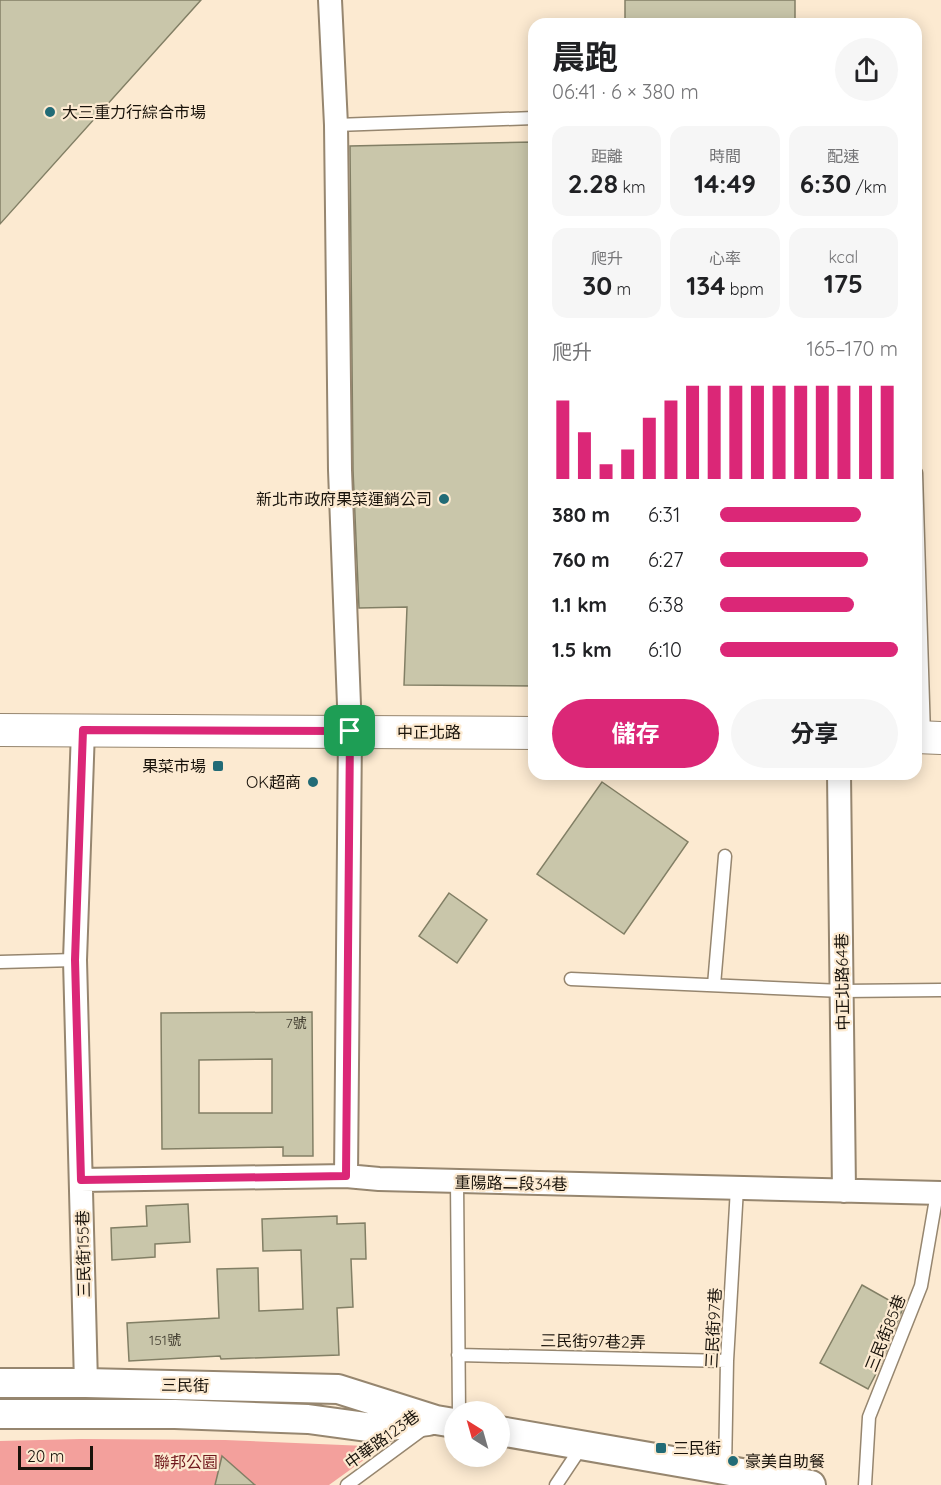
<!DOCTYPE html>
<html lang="zh-TW">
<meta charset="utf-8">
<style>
body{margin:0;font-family:Quicksand,"Noto Sans TC",sans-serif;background:#f6f6f6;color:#202124;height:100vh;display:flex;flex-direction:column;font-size:22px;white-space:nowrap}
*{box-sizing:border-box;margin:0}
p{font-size:20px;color:#757577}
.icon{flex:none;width:33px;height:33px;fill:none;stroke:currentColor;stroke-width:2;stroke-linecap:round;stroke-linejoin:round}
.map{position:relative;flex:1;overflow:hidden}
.sheet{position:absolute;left:528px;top:18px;width:394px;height:762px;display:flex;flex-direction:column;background:#fff;border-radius:18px;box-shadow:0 3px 15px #0003}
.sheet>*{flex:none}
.needle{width:39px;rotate:323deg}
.fabs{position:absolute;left:444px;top:1401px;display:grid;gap:12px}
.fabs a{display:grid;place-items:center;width:66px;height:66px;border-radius:50%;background:#fff;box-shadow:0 3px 15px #0003;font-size:30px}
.scale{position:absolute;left:18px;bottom:15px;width:75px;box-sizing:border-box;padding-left:6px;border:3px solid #19130b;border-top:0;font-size:16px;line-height:21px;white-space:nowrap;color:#19130b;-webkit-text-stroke:4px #fcead1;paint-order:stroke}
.pin{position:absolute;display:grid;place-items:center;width:51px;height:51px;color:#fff;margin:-26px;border-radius:12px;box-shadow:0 3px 9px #0006}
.round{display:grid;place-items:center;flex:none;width:63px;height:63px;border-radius:32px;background:#f6f6f6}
.overview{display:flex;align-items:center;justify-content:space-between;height:102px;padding:0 24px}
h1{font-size:33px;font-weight:700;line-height:45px}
.figures{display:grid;grid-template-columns:repeat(3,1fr);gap:9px;height:102px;padding:6px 24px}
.figures div{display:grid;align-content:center;border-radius:15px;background:#f6f6f6;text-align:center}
.figures b{font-size:26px;font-weight:700}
.figures small{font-size:16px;font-weight:400}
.figures p{font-size:16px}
.chart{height:168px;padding:12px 24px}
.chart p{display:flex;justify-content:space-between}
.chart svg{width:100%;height:108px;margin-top:6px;stroke:#db2777;stroke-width:6}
.cta{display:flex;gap:12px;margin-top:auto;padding:12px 24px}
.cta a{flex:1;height:69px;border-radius:36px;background:#db2777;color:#fff;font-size:24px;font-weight:700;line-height:69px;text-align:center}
.cta a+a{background:#f6f6f6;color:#202124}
ul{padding:0 24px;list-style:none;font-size:20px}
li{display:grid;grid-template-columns:96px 72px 1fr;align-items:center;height:45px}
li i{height:15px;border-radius:8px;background:#db2777}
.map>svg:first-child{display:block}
</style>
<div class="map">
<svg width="941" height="1485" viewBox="0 0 941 1485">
<rect width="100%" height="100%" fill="#fcead1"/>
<path fill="#f3a09c" d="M81 1439 225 1440 366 1446 372 1454 329 1485H0V1441Z"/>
<path fill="#c9c6aa" stroke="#827f65" stroke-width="1.5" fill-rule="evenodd" d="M0 0H201L0 224Z
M625 0H795V24H625Z
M534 142V686L404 685 407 607 359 608 353 470 350 146Z
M602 782 688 842 624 934 537 874Z
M449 893 487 920 457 963 419 936Z
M312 1012 313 1156H283V1147L162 1149 161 1013ZM272 1059V1113H199V1060Z
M188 1204 190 1242 155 1244V1257L112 1260 111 1228 147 1226 146 1206Z
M337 1216V1224L365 1223 366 1259H351L353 1307 337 1308 339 1355 221 1359 220 1356 129 1361 127 1323 219 1318 217 1269 258 1268 259 1311 303 1309 301 1250 263 1251 262 1219Z
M862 1285 903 1308 879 1368 868 1389 820 1363Z
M222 1456 255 1485H215Z"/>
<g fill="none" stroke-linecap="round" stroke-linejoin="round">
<defs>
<path id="service" d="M336 125 534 118
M916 473 924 736
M0 962 75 960
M571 979 842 991 941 990
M714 985 725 856
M457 1181 459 1412
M458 1355 727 1361
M725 1470 727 1361 737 1188
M347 1485 423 1429
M556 1485 582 1446
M865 1485 869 1417 921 1286 937 1193"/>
<path id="minor" d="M330 0 336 125 340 470 350 731 346 1176
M83 730 75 960 86 1383
M839 774 844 1191
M81 1180 346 1176 379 1179 941 1193"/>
<path id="tertiary" d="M0 1383H86L338 1389 436 1420 454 1423
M0 1414H175L308 1419 374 1428 428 1421
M500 1431 811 1485"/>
<path id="secondary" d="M0 730 534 733
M916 737 941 738"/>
</defs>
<use href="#service" stroke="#96866f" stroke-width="15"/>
<use href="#minor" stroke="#96866f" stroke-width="26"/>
<use href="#tertiary" stroke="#96866f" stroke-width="32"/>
<use href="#secondary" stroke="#96866f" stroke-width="34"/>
<use href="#service" stroke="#fff" stroke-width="12"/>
<use href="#minor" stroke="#fff" stroke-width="22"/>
<use href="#tertiary" stroke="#fff" stroke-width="28"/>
<use href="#secondary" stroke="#fff" stroke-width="32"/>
</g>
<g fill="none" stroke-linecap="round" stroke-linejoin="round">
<defs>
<path id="route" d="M83 730 350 731 346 1176 81 1180 75 960Z"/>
</defs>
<use href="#route" stroke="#fff" stroke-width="12"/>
<use href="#route" stroke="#db2777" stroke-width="8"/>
</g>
<g fill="#226b76" stroke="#fcead1" stroke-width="2">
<circle cx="50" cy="112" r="6"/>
<circle cx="444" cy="499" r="6"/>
<rect x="212" y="760" width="12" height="12" rx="3"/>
<circle cx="313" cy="782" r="6"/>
<rect x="655" y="1442" width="12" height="12" rx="3"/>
<circle cx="733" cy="1461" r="6"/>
</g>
<g text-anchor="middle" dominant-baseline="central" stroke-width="4.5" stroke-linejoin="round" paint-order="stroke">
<g font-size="14" fill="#454033">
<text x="296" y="1023">7號</text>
<text x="165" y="1340">151號</text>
</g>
<g font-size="16" fill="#19130b" stroke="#fcead1" text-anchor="start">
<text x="62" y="112">大三重力行綜合市場</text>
<text x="432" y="499" text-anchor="end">新北市政府果菜運銷公司</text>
<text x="206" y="766" text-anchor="end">果菜市場</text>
<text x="301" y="782" text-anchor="end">OK超商</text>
<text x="673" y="1448">三民街</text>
<text x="745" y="1461">豪美自助餐</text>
</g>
<g font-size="16" fill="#19130b" stroke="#fcead1">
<text x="429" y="732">中正北路</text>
<text transform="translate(842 982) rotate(-91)">中正北路64巷</text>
<text transform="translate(511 1183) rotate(1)">重陽路二段34巷</text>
<text transform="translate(83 1254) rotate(-91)">三民街155巷</text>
<text transform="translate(713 1328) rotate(-87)">三民街97巷</text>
<text transform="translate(885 1333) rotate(-68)">三民街85巷</text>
<text transform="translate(593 1341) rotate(1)">三民街97巷2弄</text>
<text transform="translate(185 1385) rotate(1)">三民街</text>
<text transform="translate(382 1439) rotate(-36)">中華路123巷</text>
</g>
<g font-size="16" fill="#721a1e" stroke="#fcead1">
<text x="186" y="1462">聯邦公園</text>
</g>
</g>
</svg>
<div class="fabs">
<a><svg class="needle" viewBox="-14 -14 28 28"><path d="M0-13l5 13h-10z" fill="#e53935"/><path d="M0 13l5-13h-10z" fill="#757577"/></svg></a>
</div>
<div class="scale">20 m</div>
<div class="pin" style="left:350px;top:731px;background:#1e9e55"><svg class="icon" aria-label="arrive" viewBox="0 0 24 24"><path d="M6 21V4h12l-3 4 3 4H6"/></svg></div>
<section class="sheet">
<div class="overview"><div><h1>晨跑</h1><p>06:41 · 6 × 380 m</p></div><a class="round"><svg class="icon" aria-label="share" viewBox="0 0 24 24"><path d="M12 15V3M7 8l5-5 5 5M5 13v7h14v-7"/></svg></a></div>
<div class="figures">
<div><p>距離</p><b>2.28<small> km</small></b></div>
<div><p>時間</p><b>14:49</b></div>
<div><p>配速</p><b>6:30<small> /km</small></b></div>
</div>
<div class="figures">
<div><p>爬升</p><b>30<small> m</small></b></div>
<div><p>心率</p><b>134<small> bpm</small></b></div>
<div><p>kcal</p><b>175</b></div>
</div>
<div class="chart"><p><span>爬升</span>165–170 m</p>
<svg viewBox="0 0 160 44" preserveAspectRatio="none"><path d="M5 44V12M15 44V25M25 44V38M35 44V32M45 44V19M55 44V12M65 44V6M75 44V6M85 44V6M95 44V6M105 44V6M115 44V6M125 44V6M135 44V6M145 44V6M155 44V6"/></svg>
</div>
<ul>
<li><b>380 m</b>6:31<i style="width:79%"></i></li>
<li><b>760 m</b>6:27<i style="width:83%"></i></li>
<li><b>1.1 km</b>6:38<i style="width:75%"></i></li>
<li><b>1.5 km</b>6:10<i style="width:100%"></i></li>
</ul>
<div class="cta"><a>儲存</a><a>分享</a></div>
</section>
</div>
